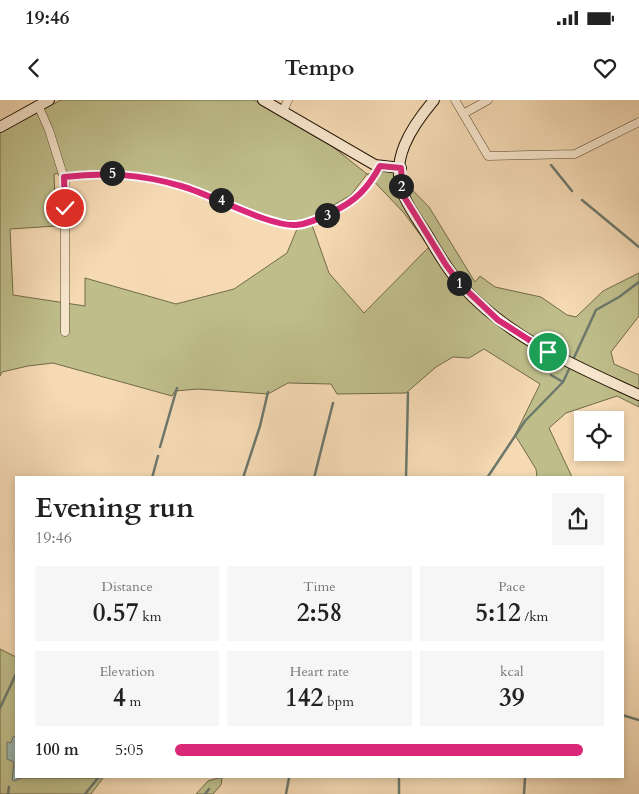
<!DOCTYPE html>
<style>
body{margin:0;font-family:Cardo,serif;background:#f6f6f6;color:#222;height:100vh;display:flex;flex-direction:column;font-size:19px;white-space:nowrap}
*{box-sizing:border-box;margin:0}
p{font-size:16px;color:#767676}
.icon{flex:none;width:28px;height:28px;fill:none;stroke:currentColor;stroke-width:2;stroke-linecap:round;stroke-linejoin:round}
.map{position:relative;flex:1;overflow:hidden}
.side{position:absolute;left:15px;top:376px;width:609px;height:302px;display:flex;flex-direction:column;background:#fff;border-radius:0px;box-shadow:0 2px 8px #0003}
.side>*{flex:none}
.controls{position:absolute;left:574px;top:311px;display:grid;gap:10px}
.controls a{display:grid;place-items:center;width:50px;height:50px;border-radius:0px;background:#fff;box-shadow:0 2px 8px #0003;font-size:25px}
.pin{position:absolute;display:grid;place-items:center;width:42px;height:42px;color:#fff;margin:-21px;border:2px solid #fff;border-radius:50%;box-shadow:0 1px 5px #0007}
.km{position:absolute;width:25px;height:25px;margin:-12px;border-radius:50%;background:#222;color:#fff;font-size:14px;line-height:25px;text-align:center}
.round{display:grid;place-items:center;flex:none;width:52px;height:52px;border-radius:0px;background:#f6f6f6}
.headline{display:flex;align-items:center;justify-content:space-between;height:85px;padding:0 20px}
h1{font-size:28px;font-weight:600;line-height:38px}
.stats{display:grid;grid-template-columns:repeat(3,1fr);gap:8px;height:85px;padding:5px 20px}
.stats div{display:grid;align-content:center;border-radius:0px;background:#f6f6f6;text-align:center}
.stats b{font-size:25px;font-weight:600}
.stats small{font-size:14px;font-weight:400}
.stats p{font-size:14px}
ul{padding:0 20px;list-style:none;font-size:16px}
li{display:grid;grid-template-columns:80px 60px 1fr;align-items:center;height:38px}
li i{height:12px;border-radius:6px;background:#db2777}
.status{display:flex;justify-content:space-between;align-items:center;height:35px;padding:0 25px;background:#fff;direction:ltr}
.status svg{height:14px;fill:currentColor}
header{display:flex;justify-content:space-between;align-items:center;height:65px;padding:0 20px;background:#fff;font-size:22px;font-weight:600}
.map>svg:first-child{display:block}
</style>
<div class="status"><b>19:46</b><svg viewBox="0 0 49 12"><path d="M0 12V9h3v3zM5 12V6h3v6zM10 12V3h3v9zM15 12V0h3v12zM26 1h20v11H26zM47 4h2v5h-2z"/></svg></div>
<header><svg class="icon" aria-label="back" viewBox="0 0 24 24"><path d="M15 5l-7 7 7 7"/></svg>Tempo<svg class="icon" aria-label="heart" viewBox="0 0 24 24"><path d="M12 20l-8-8c-3-5 5-10 8-4 3-6 11-1 8 4z"/></svg></header>
<div class="map">
<svg width="639" height="694" viewBox="0 0 639 694">
<rect width="100%" height="100%" fill="#f5dab4"/>
<filter id="stains"><feTurbulence type="fractalNoise" baseFrequency=".004" numOctaves="4"/><feColorMatrix values="0 0 0 0 .2 0 0 0 0 .09 0 0 0 0 .02 0 0 0 .5 -.17"/></filter>
<radialGradient id="worn" r=".72"><stop offset=".6" stop-color="#630" stop-opacity="0"/><stop offset="1" stop-color="#630" stop-opacity=".3"/></radialGradient>
<path fill="#bfbe8b" stroke="#726a48" fill-rule="evenodd" d="M61 0H254L323 39 367 74 383 72 389 66 429 107 475 182 480 176 495 187 541 197 567 215 576 217 603 191 639 173V216L611 252 614 264 639 275V307L617 296 566 313 549 328 572 377 537 378 536 369 515 335 540 284 484 249 469 258 453 257 436 267 406 293 337 294 331 284 288 283 268 294 198 289 175 291 172 296 53 263 28 266 2 272 0 276V32ZM109 69 147 74 203 90 274 118 298 121 313 117 351 95 367 74 404 113 429 147 364 213 329 173 312 125 297 129 287 153 234 189 176 204 85 178V206L13 195 10 129 56 126 54 74Z
M0 549 16 557V678H103L91 694H0Z
M218 678H222L221 685 213 694H196L208 681Z"/>
<path fill="#9dbab3" stroke="#6d786d" d="M16 636V678H21L15 681 12 680 14 662 7 659V642L11 643 13 637Z"/>
<g fill="none" stroke-linecap="round" stroke-linejoin="round">
<path stroke="#6d786d" stroke-width="2.5" d="M551 65 572 91
M582 100 639 147
M572 262 596 210 619 197 639 182
M551 275 563 282
M160 347 177 288
M152 378 158 356
M243 378 260 326 268 292
M314 378 333 303
M406 378 408 293
M487 378 525 321 563 282 570 267
M0 608 16 574
M622 615 639 620
M8 694 9 687
M85 694 98 678
M205 694 209 689
M286 694 289 678
M399 694V678
M524 694 525 678"/>
<defs>
<path id="street" d="M455 0 488 56 575 54 639 22
M38 5 49 30 65 81V232
M283 11 288 0
M463 14 488 0
M64 77C106 72 140 74 181 86 210 94 270 127 296 125 309 124 321 118 332 112 355 102 368 88 380 66"/>
<path id="secondary" d="M263 0 375 65 401 68
M434 0C412 26 388 61 404 96 410 110 420 123 428 136 438 153 448 171 462 186 510 239 576 266 639 295
M0 27 49 0"/>
</defs>
<use href="#street" stroke="#584630" stroke-width="9"/>
<use href="#secondary" stroke="#241504" stroke-width="12"/>
<use href="#street" stroke="#f8e7ce" stroke-width="8"/>
<use href="#secondary" stroke="#f8e7ce" stroke-width="10"/>
</g>
<g fill="none" stroke-linecap="round" stroke-linejoin="round">
<defs>
<path id="route" d="M65 108 64 77C106 72 140 74 181 86 210 94 270 127 296 125 309 124 321 118 332 112 355 102 368 88 380 66L401 68 403 95 446 165 461 185 498 220 548 252"/>
</defs>
<use href="#route" stroke="#fff" stroke-width="10"/>
<use href="#route" stroke="#db2777" stroke-width="6"/>
</g>
<rect width="100%" height="100%" filter="url(#stains)"/>
<rect width="100%" height="100%" fill="url(#worn)"/>
</svg>
<div class="controls">
<a><svg class="icon" aria-label="locate" viewBox="0 0 24 24"><circle cx="12" cy="12" r="6"/><path d="M12 2v4M12 18v4M2 12h4M18 12h4"/></svg></a>
</div>
<div class="pin" style="left:548px;top:252px;background:#1e9e55"><svg class="icon" aria-label="arrive" viewBox="0 0 24 24"><path d="M6 21V4h12l-3 4 3 4H6"/></svg></div>
<div class="pin" style="left:65px;top:108px;background:#d93025"><svg class="icon" aria-label="check" viewBox="0 0 24 24"><path d="M5 12l5 5 9-10"/></svg></div>
<b class="km" style="left:459px;top:183px">1</b>
<b class="km" style="left:401px;top:86px">2</b>
<b class="km" style="left:327px;top:115px">3</b>
<b class="km" style="left:221px;top:100px">4</b>
<b class="km" style="left:112px;top:73px">5</b>
<section class="side">
<div class="headline"><div><h1>Evening run</h1><p>19:46</p></div><a class="round"><svg class="icon" aria-label="share" viewBox="0 0 24 24"><path d="M12 15V3M7 8l5-5 5 5M5 13v7h14v-7"/></svg></a></div>
<div class="stats">
<div><p>Distance</p><b>0.57<small> km</small></b></div>
<div><p>Time</p><b>2:58</b></div>
<div><p>Pace</p><b>5:12<small> /km</small></b></div>
</div>
<div class="stats">
<div><p>Elevation</p><b>4<small> m</small></b></div>
<div><p>Heart rate</p><b>142<small> bpm</small></b></div>
<div><p>kcal</p><b>39</b></div>
</div>
<ul>
<li><b>100 m</b>5:05<i style="width:95%"></i></li>
</ul>
</section>
</div>
